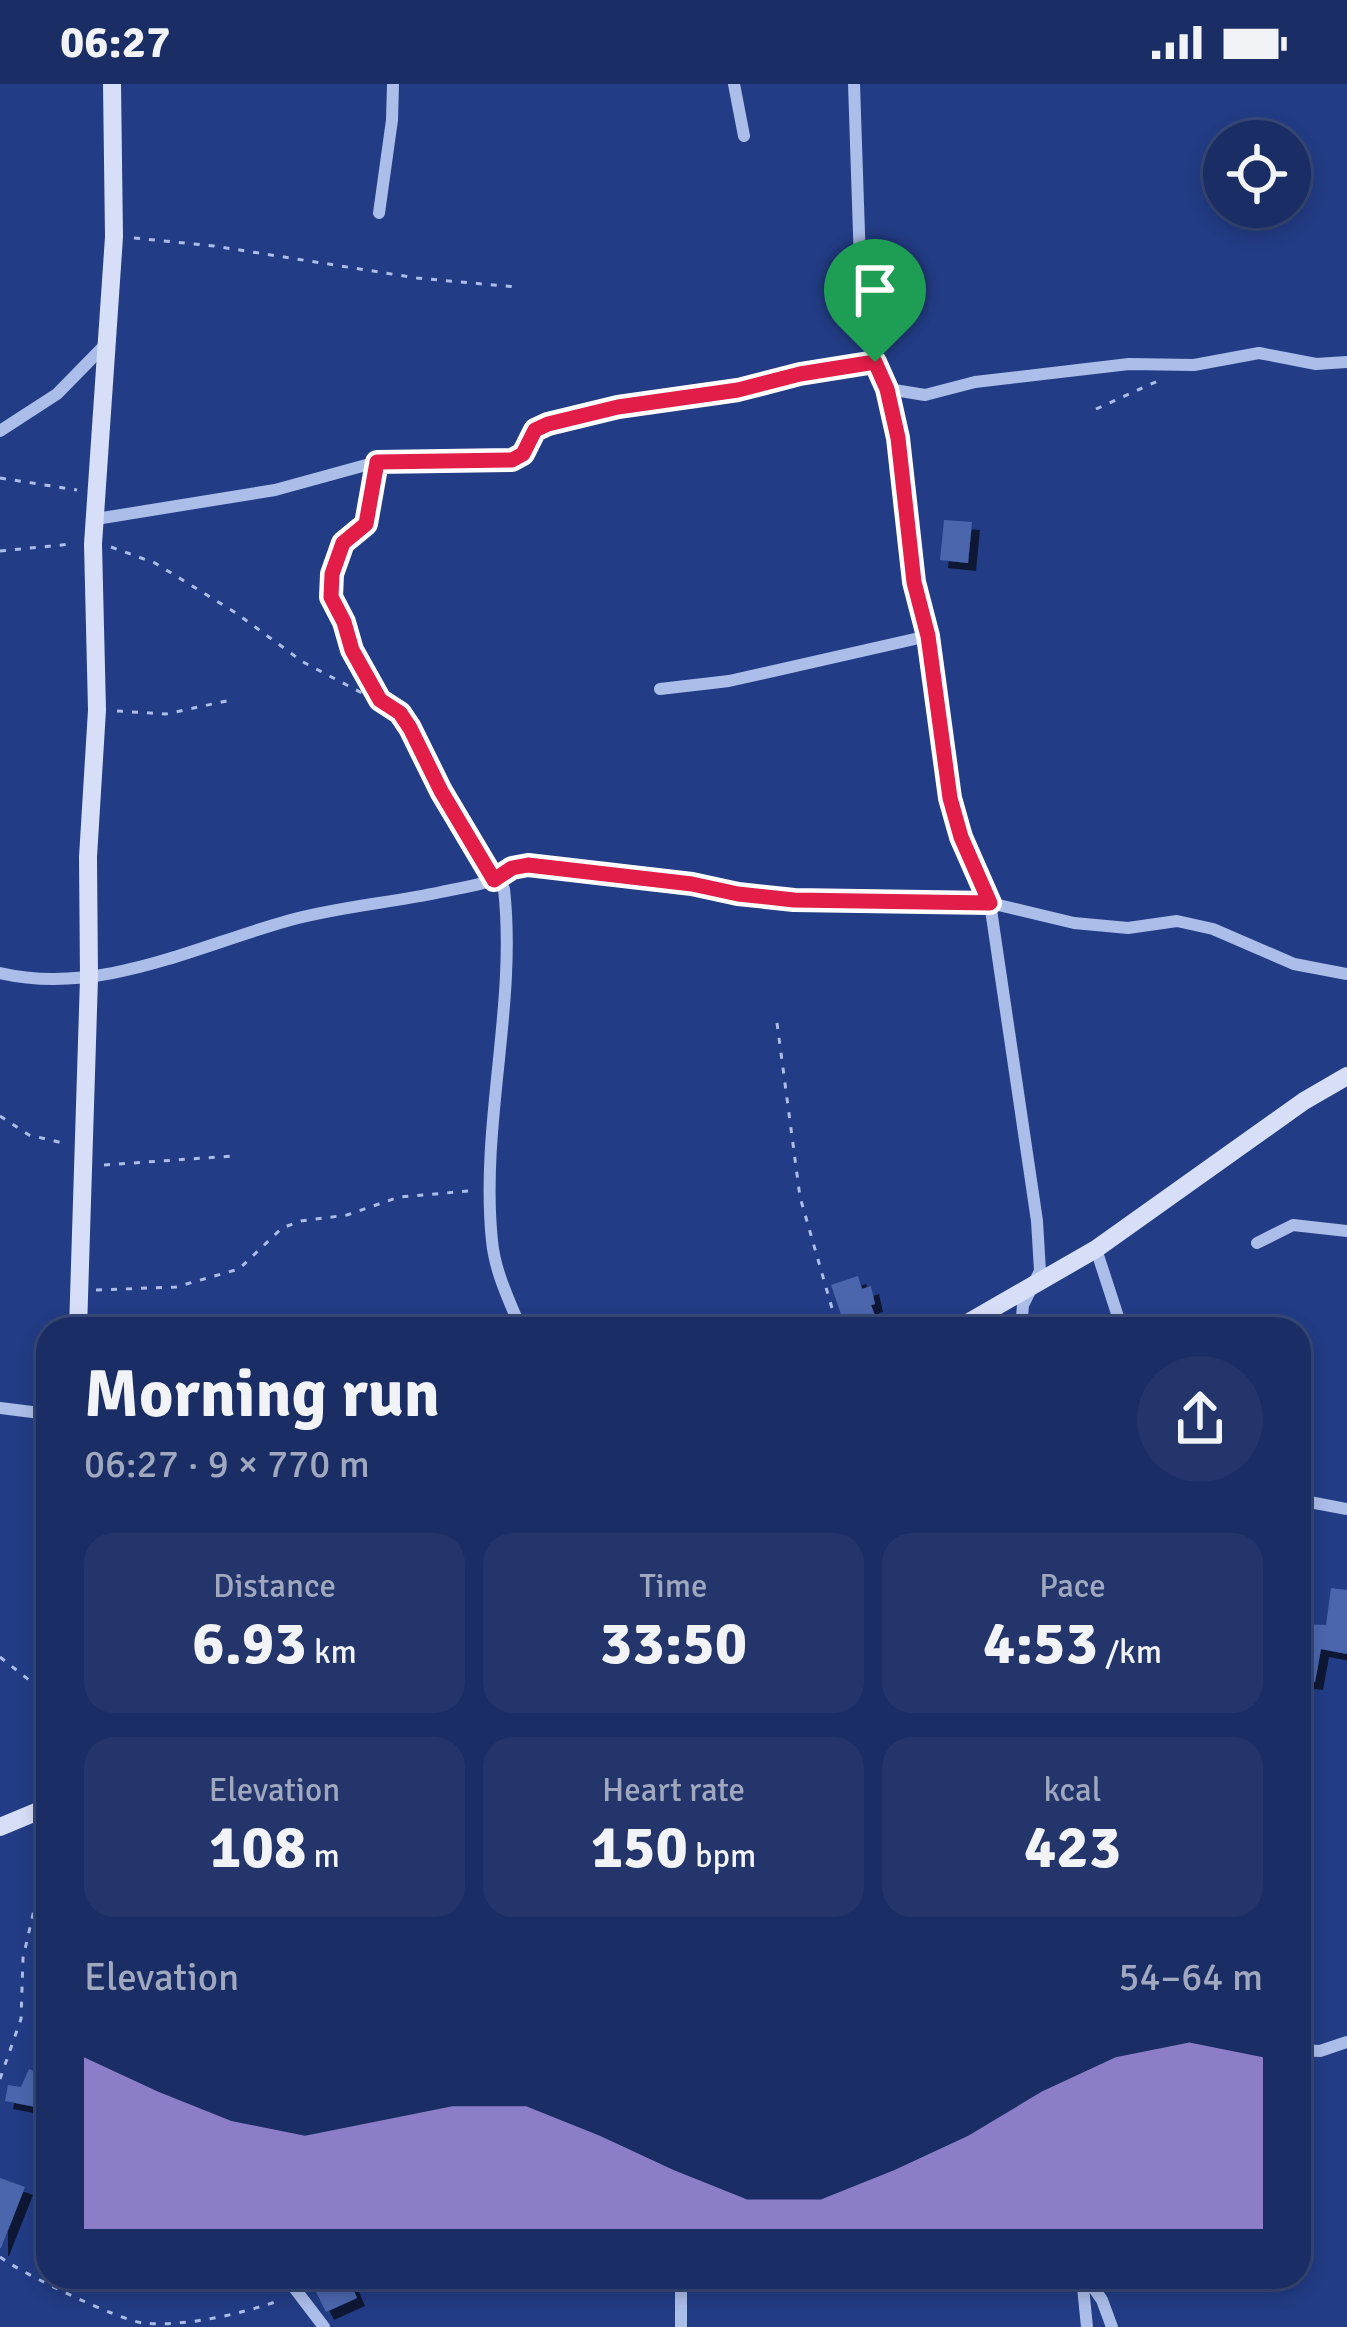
<!DOCTYPE html>
<meta charset="utf-8">
<style>
body{margin:0;font-family:Signika,sans-serif;background:#23356a;color:#f1f3f6;height:100vh;display:flex;flex-direction:column;font-size:45px;white-space:nowrap}
*{box-sizing:border-box;margin:0}
p{font-size:39px;color:#9fa8bf}
.icon{flex:none;width:66px;height:66px;fill:none;stroke:currentColor;stroke-width:2;stroke-linecap:round;stroke-linejoin:round}
.map{position:relative;flex:1;overflow:hidden}
.panel{position:absolute;left:36px;top:1233px;width:1275px;height:972px;display:flex;flex-direction:column;background:#1a2d64;border-radius:36px;box-shadow:0 6px 18px #0003,0 0 0 3px #384978}
.panel>*{flex:none}
.buttons{position:absolute;left:1203px;top:36px;display:grid;gap:24px}
.buttons a{display:grid;place-items:center;width:108px;height:108px;border-radius:50%;background:#1a2d64;box-shadow:0 6px 18px #0003,0 0 0 3px #384978;font-size:60px}
.pin{position:absolute;display:grid;place-items:center;width:102px;height:102px;color:#fff;margin:-123px -51px;border-radius:50% 50% 50% 0;rotate:-45deg;box-shadow:0 0 12px #0007}
.pin .icon{rotate:45deg}
.round{display:grid;place-items:center;flex:none;width:126px;height:126px;border-radius:63px;background:#23356a}
.head{display:flex;align-items:center;justify-content:space-between;height:204px;padding:0 48px}
h1{font-size:66px;font-weight:700;line-height:90px}
.figures{display:grid;grid-template-columns:repeat(3,1fr);gap:18px;height:204px;padding:12px 48px}
.figures div{display:grid;align-content:center;border-radius:30px;background:#23356a;text-align:center}
.figures b{font-size:60px;font-weight:700}
.figures small{font-size:33px;font-weight:400}
.figures p{font-size:33px}
.chart{height:336px;padding:24px 48px}
.chart p{display:flex;justify-content:space-between}
.chart svg{width:100%;height:216px;margin-top:12px;fill:#bca0f2;opacity:.7}
.status{display:flex;justify-content:space-between;align-items:center;height:84px;padding:0 60px;background:#1a2d64;direction:ltr}
.status svg{height:33px;fill:currentColor}
.map>svg:first-child{display:block}
</style>
<div class="status"><b>06:27</b><svg viewBox="0 0 49 12"><path d="M0 12V9h3v3zM5 12V6h3v6zM10 12V3h3v9zM15 12V0h3v12zM26 1h20v11H26zM47 4h2v5h-2z"/></svg></div>
<div class="map">
<svg width="1347" height="2243" viewBox="0 0 1347 2243">
<defs>
<filter id="shadow"><feDropShadow dx="8" dy="8" stdDeviation="0" flood-color="#0009"/></filter>
</defs>
<rect width="100%" height="100%" fill="#223c85"/>
<path fill="#4b66ad" filter="url(#shadow)" d="M944 436 972 438 968 479 940 476Z
M858 1192 862 1205 871 1202 875 1220 871 1221 880 1245H846L831 1201Z
M1331 1504 1347 1506V1570L1321 1565 1315 1598 1299 1596V1540L1326 1541Z
M29 1985 48 1993V2007L41 2024 5 2017 8 2001 21 2003Z
M0 2094 25 2103 1 2164H0Z
M333 2193H348L357 2214 326 2228 313 2202Z"/>
<g fill="none" stroke-linecap="round" stroke-linejoin="round">
<path stroke="#abbde9" stroke-width="3" stroke-dasharray="6 9" stroke-linecap="butt" d="M134 154 214 162 417 194 516 203
M1096 325 1160 296
M0 394 77 406
M373 397 366 440 343 459 329 505 352 566 378 614
M111 463 155 479 236 529 303 578 400 629 487 784
M0 467 72 460
M117 627 166 630 231 616
M777 939 800 1113 838 1245
M0 1032 29 1051 63 1059
M104 1081 233 1072
M96 1206 176 1203 239 1185 282 1144 301 1137 347 1131 399 1113 469 1107 476 1110
M0 1573 48 1611
M0 1995 21 1935 23 1874 39 1804 43 1745
M0 2173C21 2189 118 2236 143 2239 186 2243 241 2230 281 2216"/>
<path stroke="#abbde9" stroke-width="8" d="M720 2193H780"/>
<path stroke="#abbde9" stroke-width="12" d="M734 0 744 52
M854 0 860 179 875 278 888 305 898 354 914 498 928 552 951 714 961 753 990 819 1037 1137 1040 1187 1023 1221 1021 1245
M379 129 392 36 393 0
M888 305 925 311 975 298 1129 280 1194 281 1259 269 1316 280 1347 278
M0 347 57 310 105 261
M96 435 275 406 377 378 512 376 523 370 535 346 548 340 618 323 738 306 799 290 875 278
M660 605 729 597 928 552
M494 796 504 805C517 922 480 1040 492 1157 495 1188 509 1216 521 1245
M0 889C99 912 194 863 287 837 336 823 390 819 441 808 458 804 479 802 495 795 508 789 514 784 528 781L693 800 794 816 990 819 1074 839 1128 844 1177 837 1213 845 1294 880 1347 890
M1257 1159 1293 1141 1347 1147
M1096 1165 1122 1245
M0 1324 48 1330
M1299 1416 1347 1425
M1299 1966 1320 1967 1347 1958
M286 2193 324 2243
M681 2193V2243
M1082 2193 1087 2243
M1086 2193 1102 2216 1112 2243"/>
<path stroke="#d6dff7" stroke-width="18" d="M78 1245 89 894 88 773 97 626 93 460 114 153 112 0
M957 1245 1096 1165 1304 1017 1347 992
M0 1743 48 1723"/>
</g>
<g fill="none" stroke-linecap="round" stroke-linejoin="round">
<defs>
<path id="route" d="M875 278 887 305 898 354 914 498 928 552 950 714 961 753 990 819 794 816 738 810 692 800 528 781 512 784 494 796 441 707 410 644 400 629 380 616 352 566 344 538 331 513 332 490 343 459 366 440 377 378 512 376 523 370 535 346 548 340 618 323 738 306 800 290Z"/>
</defs>
<use href="#route" stroke="#fff" stroke-width="24"/>
<use href="#route" stroke="#e11d48" stroke-width="15"/>
</g>
</svg>
<div class="buttons">
<a><svg class="icon" aria-label="locate" viewBox="0 0 24 24"><circle cx="12" cy="12" r="6"/><path d="M12 2v4M12 18v4M2 12h4M18 12h4"/></svg></a>
</div>
<div class="pin" style="left:875px;top:278px;background:#1e9e55"><svg class="icon" aria-label="arrive" viewBox="0 0 24 24"><path d="M6 21V4h12l-3 4 3 4H6"/></svg></div>
<section class="panel">
<div class="head"><div><h1>Morning run</h1><p>06:27 · 9 × 770 m</p></div><a class="round"><svg class="icon" aria-label="share" viewBox="0 0 24 24"><path d="M12 15V3M7 8l5-5 5 5M5 13v7h14v-7"/></svg></a></div>
<div class="figures">
<div><p>Distance</p><b>6.93<small> km</small></b></div>
<div><p>Time</p><b>33:50</b></div>
<div><p>Pace</p><b>4:53<small> /km</small></b></div>
</div>
<div class="figures">
<div><p>Elevation</p><b>108<small> m</small></b></div>
<div><p>Heart rate</p><b>150<small> bpm</small></b></div>
<div><p>kcal</p><b>423</b></div>
</div>
<div class="chart"><p><span>Elevation</span>54–64 m</p>
<svg viewBox="0 0 160 44" preserveAspectRatio="none"><path d="M0 44V9L10 16L20 22L30 25L40 22L50 19L60 19L70 25L80 32L90 38L100 38L110 32L120 25L130 16L140 9L150 6L160 9V44z"/></svg>
</div>
</section>
</div>
